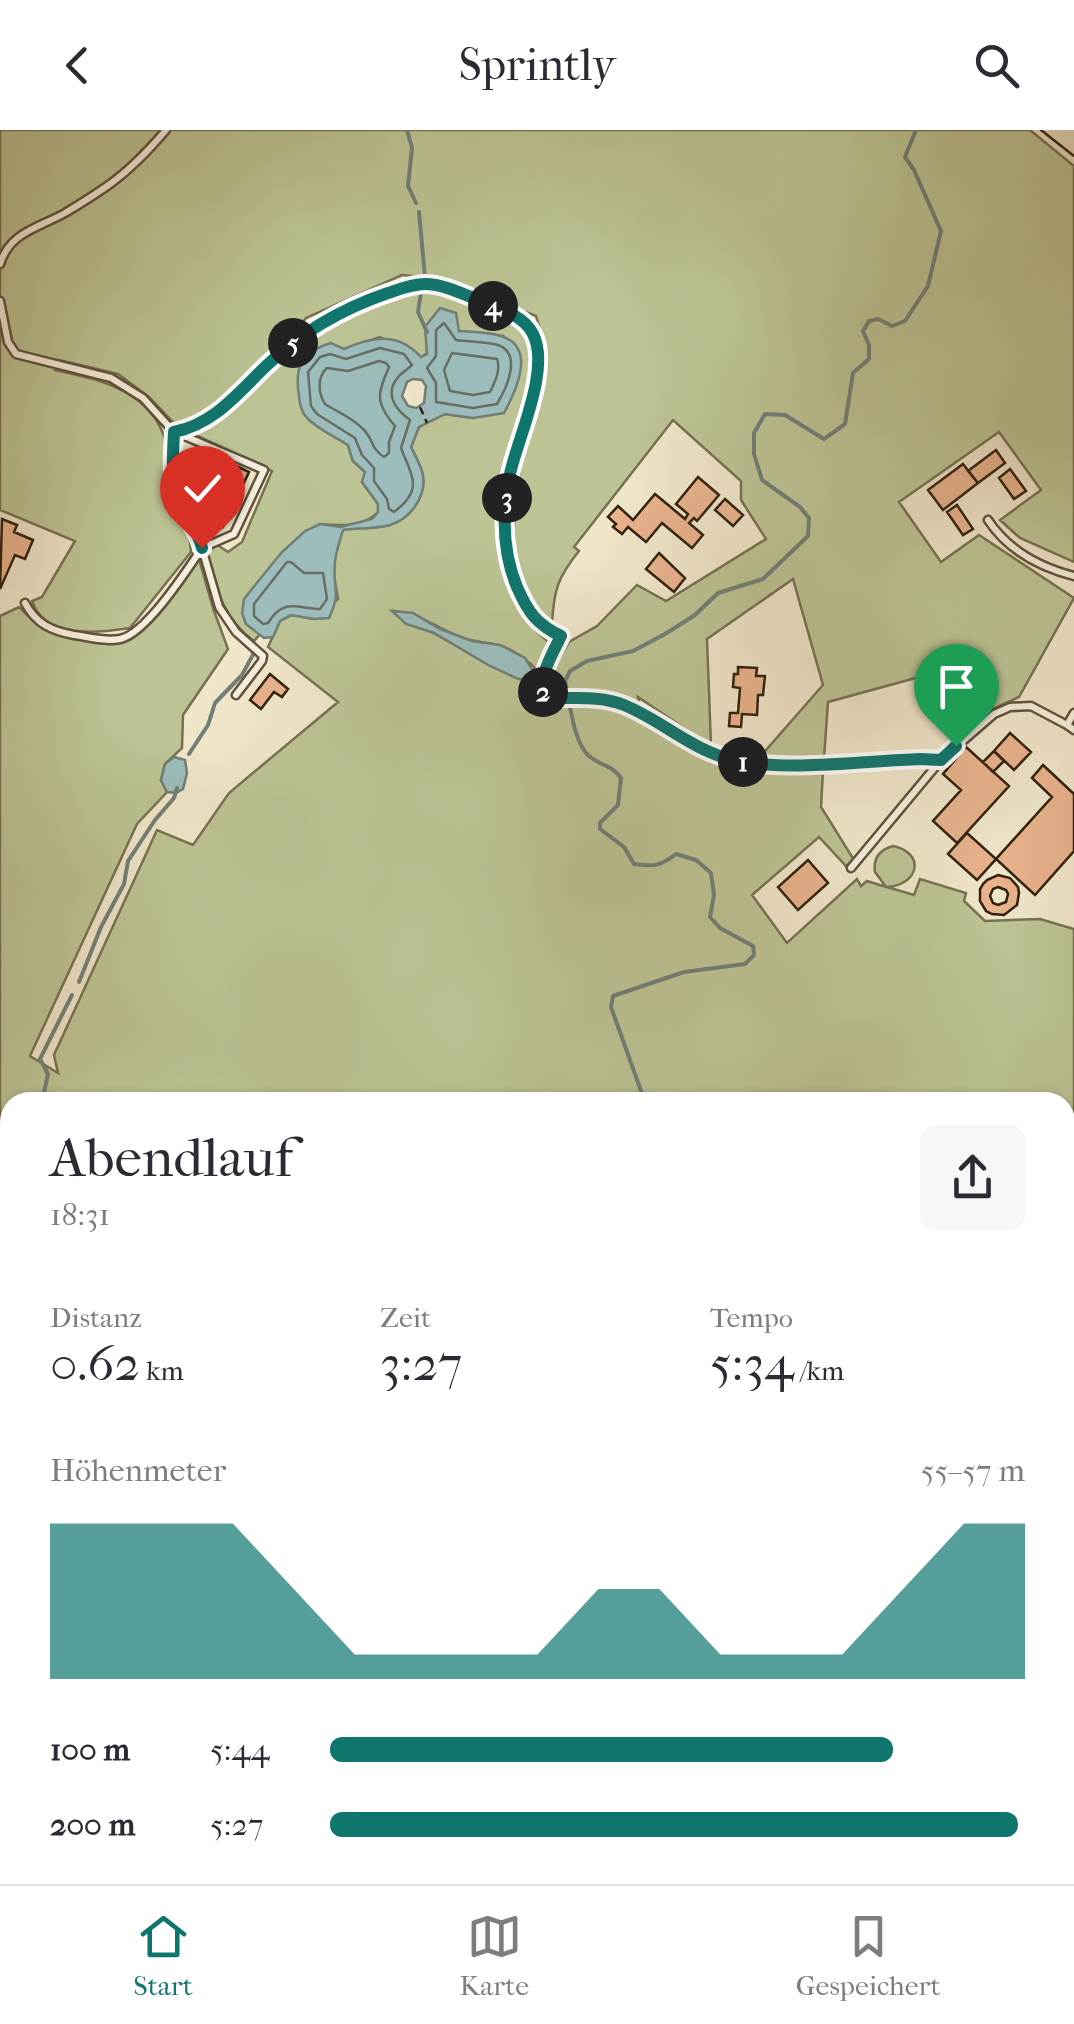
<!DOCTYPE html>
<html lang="de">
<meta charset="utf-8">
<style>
body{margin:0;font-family:"IM FELL French Canon",serif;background:#f7f7f7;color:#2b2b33;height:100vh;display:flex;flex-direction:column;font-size:38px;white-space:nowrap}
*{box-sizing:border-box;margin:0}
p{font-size:32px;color:#7c7c81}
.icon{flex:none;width:55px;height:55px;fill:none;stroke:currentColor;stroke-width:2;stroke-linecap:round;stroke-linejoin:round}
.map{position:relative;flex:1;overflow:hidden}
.sheet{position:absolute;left:0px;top:962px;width:1075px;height:792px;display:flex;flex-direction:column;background:#fff;border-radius:30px 30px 0 0;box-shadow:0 2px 8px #0004}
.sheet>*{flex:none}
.pin{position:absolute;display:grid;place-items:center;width:85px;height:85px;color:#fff;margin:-102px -42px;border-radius:50% 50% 50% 0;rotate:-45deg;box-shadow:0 0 10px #0007}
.pin .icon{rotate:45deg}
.km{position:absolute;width:50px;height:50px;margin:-25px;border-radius:50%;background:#222;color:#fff;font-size:28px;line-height:50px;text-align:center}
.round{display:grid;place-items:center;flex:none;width:105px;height:105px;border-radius:15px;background:#f7f7f7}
.overview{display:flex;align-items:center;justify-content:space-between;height:170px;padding:0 50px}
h1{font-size:55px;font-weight:600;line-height:75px}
.metrics{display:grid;grid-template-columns:repeat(3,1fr);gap:15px;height:170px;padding:10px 50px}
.metrics div{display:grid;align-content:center}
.metrics b{font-size:50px;font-weight:600}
.metrics small{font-size:28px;font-weight:400}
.metrics p{font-size:28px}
.chart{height:280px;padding:20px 50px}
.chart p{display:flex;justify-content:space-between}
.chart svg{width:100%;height:180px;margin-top:10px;fill:#0f766e;opacity:.7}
ul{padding:0 50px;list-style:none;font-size:32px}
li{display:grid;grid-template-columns:160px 120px 1fr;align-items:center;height:75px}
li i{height:25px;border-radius:12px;background:#0f766e}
header{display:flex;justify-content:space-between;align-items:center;height:130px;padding:0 50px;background:#fff;font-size:45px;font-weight:600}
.tab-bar{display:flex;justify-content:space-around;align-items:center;height:140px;border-top:2px solid #e1e1e2;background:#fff;font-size:28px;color:#7c7c81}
.tab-bar a{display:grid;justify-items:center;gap:5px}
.tab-bar .current{color:#0f766e}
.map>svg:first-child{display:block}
</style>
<header><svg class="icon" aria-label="back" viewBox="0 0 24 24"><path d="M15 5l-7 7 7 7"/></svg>Sprintly<svg class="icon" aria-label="search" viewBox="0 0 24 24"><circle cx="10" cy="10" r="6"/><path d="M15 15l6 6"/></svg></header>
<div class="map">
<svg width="1074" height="1754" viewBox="0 0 1074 1754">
<rect width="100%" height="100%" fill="#efe5c9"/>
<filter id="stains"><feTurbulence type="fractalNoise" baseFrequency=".002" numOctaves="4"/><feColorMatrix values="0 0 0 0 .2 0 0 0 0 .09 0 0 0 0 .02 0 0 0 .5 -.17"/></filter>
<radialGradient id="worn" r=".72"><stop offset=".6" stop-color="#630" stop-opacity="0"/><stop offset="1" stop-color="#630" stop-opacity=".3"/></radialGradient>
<path fill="#bcc394" stroke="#767251" stroke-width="2.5" d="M0 0H1030L1074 36V432L1020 408 1000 390 1041 360 999 302 899 372 941 432 979 405 1074 468 1019 567 982 584 945 540 828 572 824 628 760 627 823 555 793 449 707 509 711 616 638 567 640 576 631 584C671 608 712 635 760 640 781 642 803 640 823 641L821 677 854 730 846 736 819 707 752 765 787 813 857 749 861 756 867 751 886 757 875 742C873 729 879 720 893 716 926 723 919 755 887 757L914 765 920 749 966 763 964 771 985 791 1040 789 1074 799V1045L1071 1053 1065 1052V972H10V1745H195L173 1754H0V486L19 477C40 499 48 505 79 509 89 510 100 514 110 513 149 512 178 457 199 429L213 478 228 519 183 585 182 618 165 634 161 650 167 662 137 694 30 926 58 943 54 925 157 700 193 715 229 663 338 572 268 517 280 491 292 485 314 489 338 469 334 446 335 427 343 399C358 398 375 399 390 395 410 389 426 367 423 346 422 337 415 326 411 317L419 297 445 284 473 288 503 206 459 201 420 228 380 207 344 219 310 291 348 315 353 331 365 342 362 352 378 374V382C364 397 339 396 320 394L244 470 246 494 260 504 254 511C223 489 216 457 206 422L216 414 228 422 242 412 272 341 191 303 224 286 270 243 281 229 334 185 430 159 448 163 490 179 517 194 527 205 530 218V244L497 363 498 395 510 454 536 501 550 513 538 541C527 530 514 519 498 515 485 512 473 512 460 507 437 497 418 484 394 481 407 496 418 495 435 504 467 520 495 543 530 551L537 547 538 550 551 542 569 512 597 496 637 455 666 471 766 409 741 370V351L673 290 574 417 579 421C558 447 554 459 552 493 498 463 514 364 525 313 530 293 548 249 547 231 547 217 540 200 536 186L442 149 402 145 306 188 297 200 216 276 195 290 174 293 149 267 118 244 59 230 55 240C101 250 151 260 166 312 170 327 164 343 166 359 169 375 180 386 187 400 191 407 190 415 191 422L130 498C99 503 44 509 32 471L42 467 75 411 0 380Z
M1074 1105V1754H976L975 1745H1065V1136Z
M250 1745H434L439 1754H251Z
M526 1745H961L963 1754H520L521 1748Z"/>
<path fill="#9cbdbc" stroke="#717f76" stroke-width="2.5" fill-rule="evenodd" d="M440 178 456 183 459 201C472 202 488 202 501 206 537 217 516 261 504 283L473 288 445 284 419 297 411 317C415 326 422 337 423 346 426 367 410 389 390 395 375 399 358 398 343 400 340 410 336 421 335 432 332 459 342 461 329 488L314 489 291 485 280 491 273 507 264 508 246 494 242 483 244 469 281 423 305 401 320 394 341 397 372 389 378 382V374L362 352 365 342 353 331 348 315C335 307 318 299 307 288 301 281 300 275 299 266 294 236 302 222 331 213L344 219C373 206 398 202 421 227L427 224 425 197ZM413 249 422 250 426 256 424 273 416 278 408 276 402 266 407 252Z
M392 481 413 483 440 499 472 511 500 515 525 528 537 547 530 552 516 548 490 536 434 503 406 494Z
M174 627 185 630 187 643 183 659 176 663 167 662 161 650 165 634Z"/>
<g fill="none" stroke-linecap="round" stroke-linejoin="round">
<path stroke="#666f65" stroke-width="2.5" d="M444 193 456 210C469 212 485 211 498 215 523 224 506 259 497 274L473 278 436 272V253L427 238 436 226V200Z
M380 218 404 224 412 235C408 239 403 242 399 246 383 264 396 280 410 290L401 318C412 347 424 360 394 382L389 379 387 369 374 351V338L362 325 355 308 317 284 311 276 308 242 320 227 330 224 346 229Z
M452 223 497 229C501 240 495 252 490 262L473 265 450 261 444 240Z
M379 231 386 233 389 237C377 264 375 273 395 296L389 312V323L384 327C370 318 374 309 363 299 353 288 337 282 325 274 318 263 317 247 327 238L348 241Z
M287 432H291L304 443H323L327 469 320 479C296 478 283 468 268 493L263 494 254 486V474Z"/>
<path stroke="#717f76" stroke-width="4" d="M407 0 412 18 408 56 416 73
M419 82 425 147
M421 163 418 182 427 202
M189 624 208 595 215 573 242 545 255 521
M79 852 101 797 124 754 128 731 155 690 174 668 177 658
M42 972 48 944 40 929 72 865
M645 972 611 877 613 866 684 842 745 834 754 825 753 816 720 798 710 787 714 765 711 743 696 730 676 724C661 736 652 737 634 734L624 717 600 699V693L618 675 621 648C612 635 601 636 589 626 573 612 570 572 565 551L570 541 587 531 633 521 665 504 695 485 718 463 763 449 808 406 809 388 800 377 762 350 754 324V303L765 284 785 285 824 309 845 294 853 243 869 229V215L863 201 869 191 878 189 892 196 905 191 928 156 941 101 914 40 905 27 916 0
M0 1046 10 1045
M738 1745 737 1749 739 1754"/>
</g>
<path fill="#e7b28c" stroke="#30210e" stroke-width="2.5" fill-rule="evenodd" d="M996 320 1005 333 978 353 968 341Z
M228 332 249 342 223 397 187 381 200 354 215 361Z
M963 334 978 353 943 380 928 360Z
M1010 339 1026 361 1014 369 999 348Z
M698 347 719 365 697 391 694 388 689 393 703 405 692 418 662 393 646 412 628 397 622 404 613 397 616 394 608 387 618 376 633 390 655 364 685 389 688 384 676 374Z
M725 369 743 385 733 396 715 380Z
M957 375 973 399 963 405 947 382Z
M2 389 17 395 14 402 33 410 25 429 15 425 0 459Z
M659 423 685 448 674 462 646 439Z
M738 537 757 538 756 546H765L763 565H758L757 585 742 584 741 597 729 596 730 583H738L740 558 733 557 734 544H738Z
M270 544 288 559 282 567 274 562 261 579 250 570Z
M1010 603 1031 622 1014 640 994 621Z
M966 617 1009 656 957 713 933 691 961 660 943 644Z
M994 621 1004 631 993 642 983 632Z
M1043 635 1074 664V721L1035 765 996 729 1052 667 1032 648Z
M967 703 996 729 977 750 948 724Z
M808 730 828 753 798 780 778 757Z
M998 745 1010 748 1018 757 1019 763 1017 775 1004 785 992 784 986 781 980 771V759L983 754 987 750ZM998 757 1006 760 1008 764 1006 772 998 775 993 773 990 766 993 759Z
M481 1745H502L506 1754H484Z"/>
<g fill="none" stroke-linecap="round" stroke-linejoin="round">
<defs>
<path id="lane" d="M0 134C10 102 38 98 65 83 80 74 96 64 110 54 132 38 149 20 166 0
M0 171 8 212 16 224 111 248 143 268 174 302C173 324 170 354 180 375 187 390 198 400 202 418 187 440 146 504 120 509 106 512 89 507 74 505 52 501 36 494 25 473
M174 302C214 293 237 264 265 237 302 202 341 179 388 163 400 159 412 154 425 154 444 154 465 165 483 172 501 179 524 186 533 204 551 239 518 307 510 344 503 377 503 410 512 442 522 475 531 490 561 506 553 523 535 552 548 569 572 569 594 566 617 573 656 585 687 616 727 628 778 643 865 631 920 629L941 630
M175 302 264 340 234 404 202 418 219 477 236 502 263 526 262 531 236 565
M988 390C1008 420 1039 437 1074 446
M1074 583 1067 595 1074 600
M851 738 941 630 994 584 1010 577 1031 576 1067 595
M1065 1119 1074 1086
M970 1745 971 1754
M196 1754 217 1745"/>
</defs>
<use href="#lane" stroke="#60523d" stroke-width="11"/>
<path stroke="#30210e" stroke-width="2.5" stroke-dasharray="8 5" stroke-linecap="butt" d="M420 277 427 293"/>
<use href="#lane" stroke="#f5eedc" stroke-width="6"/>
<path stroke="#30210e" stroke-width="2.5" d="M1041 0 1074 26"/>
</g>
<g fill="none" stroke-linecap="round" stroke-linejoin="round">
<defs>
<path id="route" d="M202 418C198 400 187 390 180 375 170 354 173 324 174 302 214 294 237 264 265 237 301 202 341 179 388 163 400 159 412 154 425 154 444 154 465 165 483 172 501 179 524 186 533 204 551 239 518 307 510 344 502 382 502 421 517 457 528 482 536 494 561 506 553 523 534 552 548 568 574 569 599 565 624 575 663 591 693 621 734 630 788 642 864 631 920 629L941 630 956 616"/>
</defs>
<use href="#route" stroke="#fff" stroke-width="20"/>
<use href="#route" stroke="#0f766e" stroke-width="12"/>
</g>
<rect width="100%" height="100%" filter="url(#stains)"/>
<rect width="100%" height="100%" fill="url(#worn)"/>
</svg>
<div class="pin" style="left:956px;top:616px;background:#1e9e55"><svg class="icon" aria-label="arrive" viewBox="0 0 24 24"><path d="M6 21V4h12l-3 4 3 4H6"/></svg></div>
<div class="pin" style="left:202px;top:418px;background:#d93025"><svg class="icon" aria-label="check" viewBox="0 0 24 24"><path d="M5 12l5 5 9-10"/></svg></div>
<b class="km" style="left:743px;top:632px">1</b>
<b class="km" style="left:543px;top:562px">2</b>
<b class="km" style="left:507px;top:368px">3</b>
<b class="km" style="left:493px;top:176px">4</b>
<b class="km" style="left:293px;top:213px">5</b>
<section class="sheet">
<div class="overview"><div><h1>Abendlauf</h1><p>18:31</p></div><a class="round"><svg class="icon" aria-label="share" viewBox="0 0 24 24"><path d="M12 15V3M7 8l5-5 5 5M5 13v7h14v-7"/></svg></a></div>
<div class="metrics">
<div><p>Distanz</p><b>0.62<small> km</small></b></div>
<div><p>Zeit</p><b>3:27</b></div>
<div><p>Tempo</p><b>5:34<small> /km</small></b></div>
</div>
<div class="chart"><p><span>Höhenmeter</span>55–57 m</p>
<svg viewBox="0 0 160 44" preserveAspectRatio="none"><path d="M0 44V6L10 6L20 6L30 6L40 22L50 38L60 38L70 38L80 38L90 22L100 22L110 38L120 38L130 38L140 22L150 6L160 6V44z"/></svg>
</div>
<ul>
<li><b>100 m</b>5:44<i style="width:81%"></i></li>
<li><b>200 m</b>5:27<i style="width:99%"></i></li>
</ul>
</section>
</div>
<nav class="tab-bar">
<a class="current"><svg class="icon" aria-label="home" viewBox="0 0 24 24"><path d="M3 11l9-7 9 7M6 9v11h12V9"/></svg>Start</a>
<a><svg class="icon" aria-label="map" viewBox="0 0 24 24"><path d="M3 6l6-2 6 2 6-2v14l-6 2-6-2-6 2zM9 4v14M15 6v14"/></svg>Karte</a>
<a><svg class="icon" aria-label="saved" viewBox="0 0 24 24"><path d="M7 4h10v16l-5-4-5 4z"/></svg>Gespeichert</a>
</nav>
